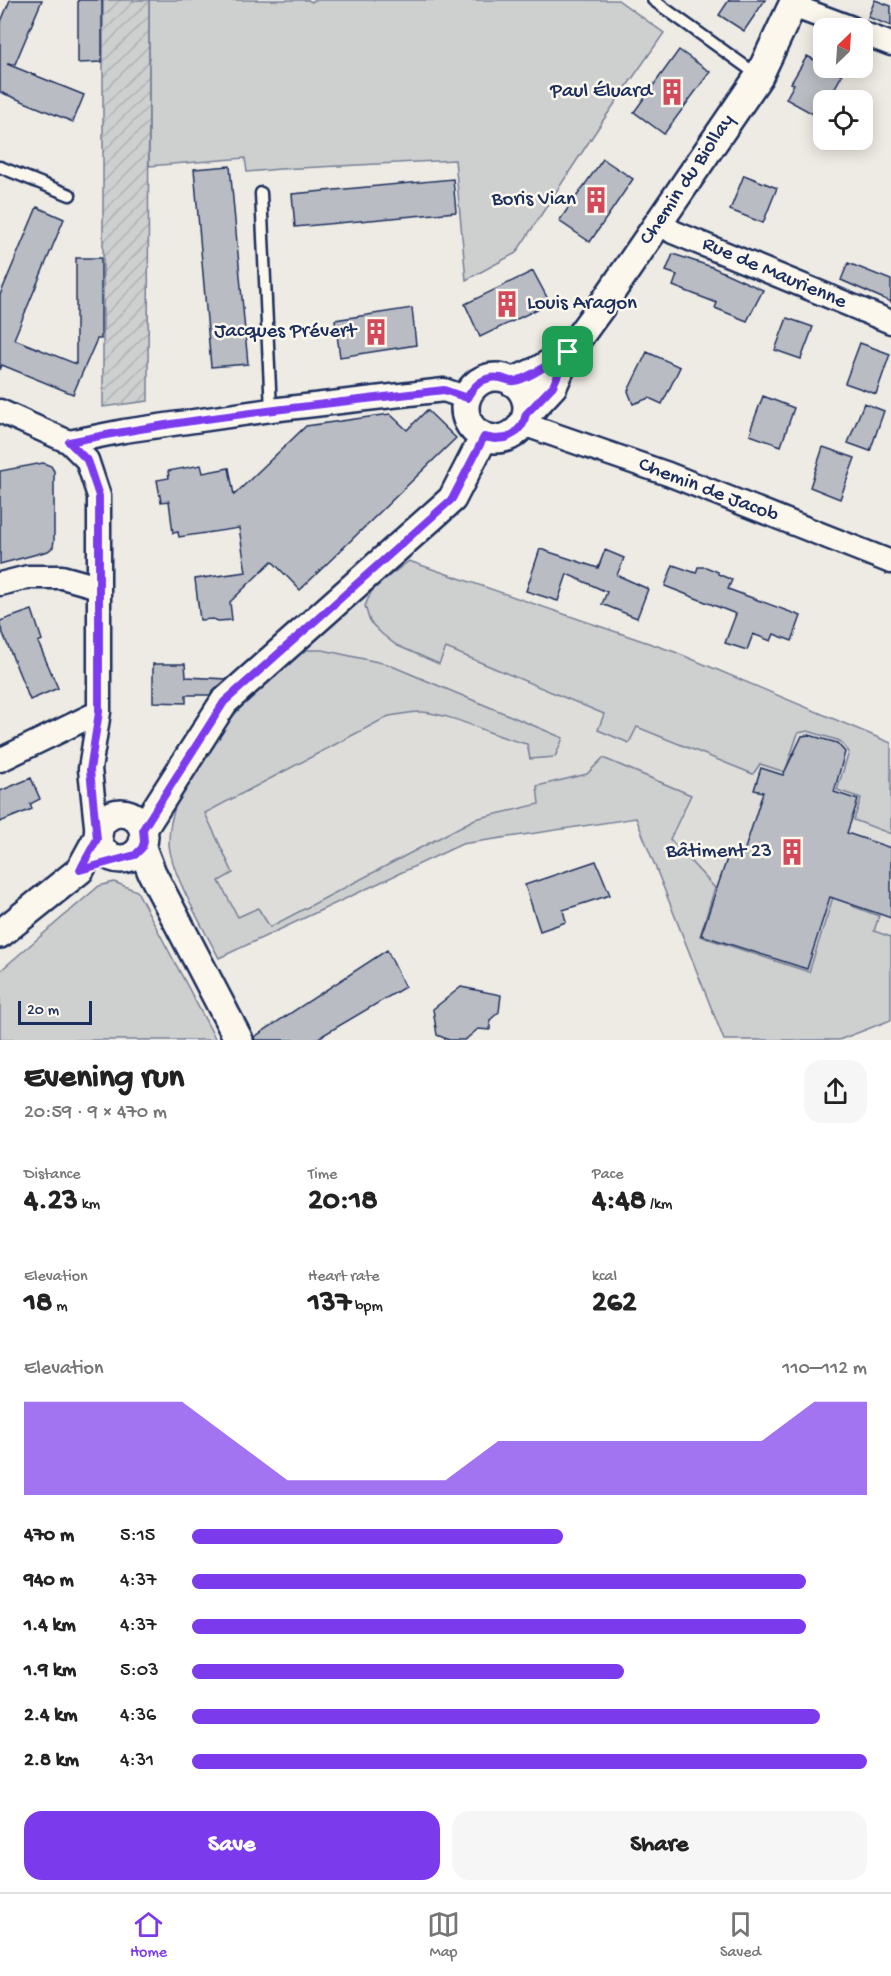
<!DOCTYPE html>
<meta charset="utf-8">
<style>
body{margin:0;font-family:"Gochi Hand",sans-serif;background:#f6f6f6;color:#222;height:100vh;display:flex;flex-direction:column;font-size:22px;white-space:nowrap}
*{box-sizing:border-box;margin:0}
p{font-size:20px;color:#767676}
.icon{flex:none;width:33px;height:33px;fill:none;stroke:currentColor;stroke-width:2;stroke-linecap:round;stroke-linejoin:round}
.map{position:relative;height:1040px;overflow:hidden}
.details{display:flex;flex-direction:column;background:#fff;flex:1}
.details>*{flex:none}
.needle{width:39px;rotate:25deg}
.buttons{position:absolute;left:813px;top:18px;display:grid;gap:12px}
.buttons a{display:grid;place-items:center;width:60px;height:60px;border-radius:12px;background:#fff;box-shadow:0 3px 15px #0003;font-size:30px}
.scale{position:absolute;left:18px;bottom:15px;width:74px;box-sizing:border-box;padding-left:6px;border:3px solid #1b2f5e;border-top:0;font-size:16px;line-height:21px;white-space:nowrap;color:#1b2f5e;-webkit-text-stroke:4px #fbf7ec;paint-order:stroke}
.pin{position:absolute;display:grid;place-items:center;width:51px;height:51px;color:#fff;margin:-26px;border-radius:12px;box-shadow:0 3px 9px #0006}
.round{display:grid;place-items:center;flex:none;width:63px;height:63px;border-radius:18px;background:#f6f6f6}
.overview{display:flex;align-items:center;justify-content:space-between;height:102px;padding:0 24px}
h1{font-size:33px;font-weight:700;line-height:45px}
.metrics{display:grid;grid-template-columns:repeat(3,1fr);gap:9px;height:102px;padding:6px 24px}
.metrics div{display:grid;align-content:center}
.metrics b{font-size:30px;font-weight:700}
.metrics small{font-size:16px;font-weight:400}
.metrics p{font-size:16px}
.chart{height:168px;padding:12px 24px}
.chart p{display:flex;justify-content:space-between}
.chart svg{width:100%;height:108px;margin-top:6px;fill:#7c3aed;opacity:.7}
.primary-button{display:flex;gap:12px;margin-top:auto;padding:12px 24px}
.primary-button a{flex:1;height:69px;border-radius:18px;background:#7c3aed;color:#fff;font-size:24px;font-weight:700;line-height:69px;text-align:center}
.primary-button a+a{background:#f6f6f6;color:#222}
ul{padding:0 24px;list-style:none;font-size:20px}
li{display:grid;grid-template-columns:96px 72px 1fr;align-items:center;height:45px}
li i{height:15px;border-radius:8px;background:#7c3aed}
.tabs{display:flex;justify-content:space-around;align-items:center;height:84px;border-top:2px solid #e0e0e0;background:#fff;font-size:16px;color:#767676}
.tabs a{display:grid;justify-items:center;gap:3px}
.tabs .on{color:#7c3aed}
.map>svg:first-child{display:block}
</style>
<div class="map">
<svg width="891" height="1040" viewBox="0 0 891 1040">
<defs>
<pattern id="garden-furrows" width="10" height="10" patternUnits="userSpaceOnUse" patternTransform="scale(1.5)"><rect width="10" height="10" fill="#cecfcf"/><path d="M-1 1l2-2M0 10L10 0M9 11l2-2" fill="none" stroke="#b0b2b4"/></pattern>
</defs>
<rect width="100%" height="100%" fill="#eeebe4"/>
<filter id="ink" filterUnits="userSpaceOnUse"><feTurbulence type="fractalNoise" baseFrequency=".0167" numOctaves="2"/><feDisplacementMap in="SourceGraphic" scale="12" xChannelSelector="R" yChannelSelector="G"/><feConvolveMatrix kernelMatrix="1 2 1 2 8 2 1 2 1" color-interpolation-filters="sRGB"/></filter>
<g filter="url(#ink)">
<path fill="#deddda" d="M409 561 675 652 891 743V1020L839 1040H724L636 818 462 844 219 958 175 869 168 842 172 815 272 675 352 605Z"/>
<path fill="#cecfcf" stroke="#747f96" stroke-width="1.5" d="M149 0H308L312 2 314 0H618L664 33 604 119 516 253 466 280 455 160 280 169 247 172 245 158 149 166Z
M409 561 675 652 891 743V834L854 820 861 798 837 790 849 752 840 741 808 731 798 733 785 772 760 764 753 774 637 727 629 743 598 730 604 714 446 648 439 664 396 645 382 634 370 622 365 606 373 588Z
M300 650H323L387 664 563 738 555 757 530 759 527 744C493 737 457 715 422 712 412 711 400 715 389 716L205 813 233 873 219 881 238 917 258 908 270 927 475 819 539 804 537 786 587 774 603 758 691 795 670 839 715 888 700 936 809 972 836 888 855 894 852 906 879 916 874 931 891 937V1020L839 1040H724L636 818 462 844 219 958C205 931 168 869 169 841 169 774 252 692 300 650Z
M114 882 137 891 216 1040H0V971L99 886Z"/>
<path fill="url(#garden-furrows)" stroke="#747f96" stroke-width="1.5" d="M103 0H149L148 401 103 407Z"/>
<path fill="#b9bcc3" stroke="#1b2f5e" stroke-width="1.5" d="M10 0H42L15 64H7L84 95 73 122 0 92V24Z
M78 0H102V62L78 63Z
M729 0H765L744 31 719 15Z
M875 0 891 6V26L868 17Z
M679 50 710 72 664 134 634 112Z
M807 56 824 65V68H829L842 75 828 100H824V120L786 99 794 84 791 83Z
M603 159 633 179 590 242 559 221Z
M230 166 248 364 211 367 194 169Z
M744 175 777 188 763 223 730 210Z
M453 179 456 212 295 227 292 194Z
M37 207 64 219 14 339 76 364V258H101V339H97L73 394 2 365 0 370V295Z
M673 254 712 267 763 290 747 321 715 308 717 303 673 286 677 275 666 271Z
M848 263 891 280V302L841 280Z
M533 271 550 303 480 337 465 304Z
M412 308 416 345 340 357 335 320Z
M787 318 813 327 801 359 775 350Z
M860 343 890 354 876 394 845 383Z
M647 352 680 367 662 404 649 398 633 404 628 391Z
M763 396 794 408 781 446 750 435 752 429 751 428Z
M864 403 884 411 870 451 848 443Z
M427 410 456 438 300 590 272 561 230 602 232 620 218 621 213 619 200 620 195 579 246 572 239 528 179 537 178 532 173 533 169 501 161 502 157 480 169 478 168 471 201 465 203 473 229 468 234 495 306 426 390 414 407 430Z
M823 447 855 458 840 499 810 487Z
M43 463 51 466 54 471V540L53 547 48 551 0 564V471Z
M540 549 598 568 605 550 624 558 617 575 648 589 637 618 602 604 607 592 567 574 558 601 526 591Z
M673 565 696 573 698 567H706L718 572V574L732 580 728 589 801 616 792 641 774 634 771 641 753 634 747 650 725 643 736 614 665 586Z
M32 610 42 640 38 642 58 688 30 700 0 626V621Z
M153 664H185L186 677 227 679 210 695H186V703L153 702Z
M809 735 837 743 845 752 834 792 858 800 847 833 891 848V918L830 897 807 969 701 935 730 850 743 855 763 792 754 790 761 768 783 775 802 736Z
M31 778 40 799 30 804 32 809 0 822V791Z
M596 861 610 895 563 910 566 922 540 931 525 885Z
M387 950 405 987 315 1040H255L254 1037Z
M461 987 501 995 499 1012 490 1020V1030L478 1029 465 1040H449L437 1035 433 1009Z"/>
<g fill="none" stroke-linecap="round" stroke-linejoin="round">
<defs>
<path id="service" d="M653 0 759 76
M0 167 70 195
M261 193 271 410"/>
<path id="minor" d="M793 6 852 28
M862 33 891 44
M660 222 673 232 891 322
M0 411 69 442 124 431 271 410 444 390 467 398
M523 424 668 474 891 562
M69 442 87 460 99 496V712L90 769 97 835
M0 584 28 577H62L98 587
M0 760 99 712"/>
<path id="tertiary" d="M465 408a31 31 0 1 1 62 0a31 31 0 1 1-62 0Z
M512 382 539 370 568 352
M527 414 553 386 568 352 603 304 759 76 795 0
M98 836a23 23 0 1 1 46 0a23 23 0 1 1-46 0Z
M143 829 224 702 452 499 484 437
M142 848 152 873 239 1040
M0 934 80 870 97 839"/>
</defs>
<use href="#service" stroke="#1b2f5e" stroke-width="15"/>
<use href="#minor" stroke="#1b2f5e" stroke-width="27"/>
<use href="#tertiary" stroke="#1b2f5e" stroke-width="32"/>
<use href="#service" stroke="#fbf7ec" stroke-width="10"/>
<use href="#minor" stroke="#fbf7ec" stroke-width="22"/>
<use href="#tertiary" stroke="#fbf7ec" stroke-width="27"/>
</g>
</g>
<g fill="none" stroke-linecap="round" stroke-linejoin="round" filter="url(#ink)">
<defs>
<path id="route" d="M568 352 553 386 526 414 523 424 515 433 506 438 495 439 484 437 452 499 224 702 143 829 144 842 142 848 135 855 80 870 97 839 90 770 99 712V496L87 460 69 442C193 417 319 405 444 390L467 398C474 385 485 375 501 378 505 379 510 382 514 381 529 379 554 360 568 352Z"/>
</defs>
<use href="#route" stroke="#fff" stroke-width="12"/>
<use href="#route" stroke="#7c3aed" stroke-width="8"/>
</g>
<defs>
<symbol id="building-bare" viewBox="-9 -9 18 18"><path d="M-4-6H4V6H1V3H-1V6H-4ZM-2.5-4.3h1.7v1.8h-1.7ZM.8-4.3h1.7v1.8H.8ZM-2.5-1h1.7V.8h-1.7ZM.8-1h1.7V.8H.8Z" fill="#d1495b" stroke="#fbf7ec" stroke-width="2.5" paint-order="stroke"/></symbol>
</defs>
<g fill-rule="evenodd">
<use href="#building-bare" x="653" y="73" width="38" height="38"/>
<use href="#building-bare" x="577" y="181" width="38" height="38"/>
<use href="#building-bare" x="488" y="285" width="38" height="38"/>
<use href="#building-bare" x="357" y="313" width="38" height="38"/>
<use href="#building-bare" x="773" y="833" width="38" height="38"/>
</g>
<g text-anchor="middle" dominant-baseline="central" stroke-width="5" stroke-linejoin="round" paint-order="stroke">
<g font-size="21" fill="#1b2f5e" stroke="#fbf7ec" text-anchor="end">
<text x="652" y="92">Paul Éluard</text>
<text x="576" y="200">Boris Vian</text>
<text x="527" y="304" text-anchor="start">Louis Aragon</text>
<text x="356" y="332">Jacques Prévert</text>
<text x="772" y="852">Bâtiment 23</text>
</g>
<g font-size="21" fill="#1b2f5e" stroke="#fbf7ec">
<text transform="translate(688 180) rotate(-56)">Chemin du Biollay</text>
<text transform="translate(774 274) rotate(23)">Rue de Maurienne</text>
<text transform="translate(708 491) rotate(21)">Chemin de Jacob</text>
</g>
</g>
</svg>
<div class="buttons">
<a><svg class="needle" viewBox="-14 -14 28 28"><path d="M0-13l5 13h-10z" fill="#e53935"/><path d="M0 13l5-13h-10z" fill="#767676"/></svg></a>
<a><svg class="icon" aria-label="locate" viewBox="0 0 24 24"><circle cx="12" cy="12" r="6"/><path d="M12 2v4M12 18v4M2 12h4M18 12h4"/></svg></a>
</div>
<div class="scale">20 m</div>
<div class="pin" style="left:568px;top:352px;background:#1e9e55"><svg class="icon" aria-label="arrive" viewBox="0 0 24 24"><path d="M6 21V4h12l-3 4 3 4H6"/></svg></div>
</div>
<section class="details">
<div class="overview"><div><h1>Evening run</h1><p>20:59 · 9 × 470 m</p></div><a class="round"><svg class="icon" aria-label="share" viewBox="0 0 24 24"><path d="M12 15V3M7 8l5-5 5 5M5 13v7h14v-7"/></svg></a></div>
<div class="metrics">
<div><p>Distance</p><b>4.23<small> km</small></b></div>
<div><p>Time</p><b>20:18</b></div>
<div><p>Pace</p><b>4:48<small> /km</small></b></div>
</div>
<div class="metrics">
<div><p>Elevation</p><b>18<small> m</small></b></div>
<div><p>Heart rate</p><b>137<small> bpm</small></b></div>
<div><p>kcal</p><b>262</b></div>
</div>
<div class="chart"><p><span>Elevation</span>110–112 m</p>
<svg viewBox="0 0 160 44" preserveAspectRatio="none"><path d="M0 44V6L10 6L20 6L30 6L40 22L50 38L60 38L70 38L80 38L90 22L100 22L110 22L120 22L130 22L140 22L150 6L160 6V44z"/></svg>
</div>
<ul>
<li><b>470 m</b>5:15<i style="width:55%"></i></li>
<li><b>940 m</b>4:37<i style="width:91%"></i></li>
<li><b>1.4 km</b>4:37<i style="width:91%"></i></li>
<li><b>1.9 km</b>5:03<i style="width:64%"></i></li>
<li><b>2.4 km</b>4:36<i style="width:93%"></i></li>
<li><b>2.8 km</b>4:31<i style="width:100%"></i></li>
</ul>
<div class="primary-button"><a>Save</a><a>Share</a></div>
</section>
<nav class="tabs">
<a class="on"><svg class="icon" aria-label="home" viewBox="0 0 24 24"><path d="M3 11l9-7 9 7M6 9v11h12V9"/></svg>Home</a>
<a><svg class="icon" aria-label="map" viewBox="0 0 24 24"><path d="M3 6l6-2 6 2 6-2v14l-6 2-6-2-6 2zM9 4v14M15 6v14"/></svg>Map</a>
<a><svg class="icon" aria-label="saved" viewBox="0 0 24 24"><path d="M7 4h10v16l-5-4-5 4z"/></svg>Saved</a>
</nav>
